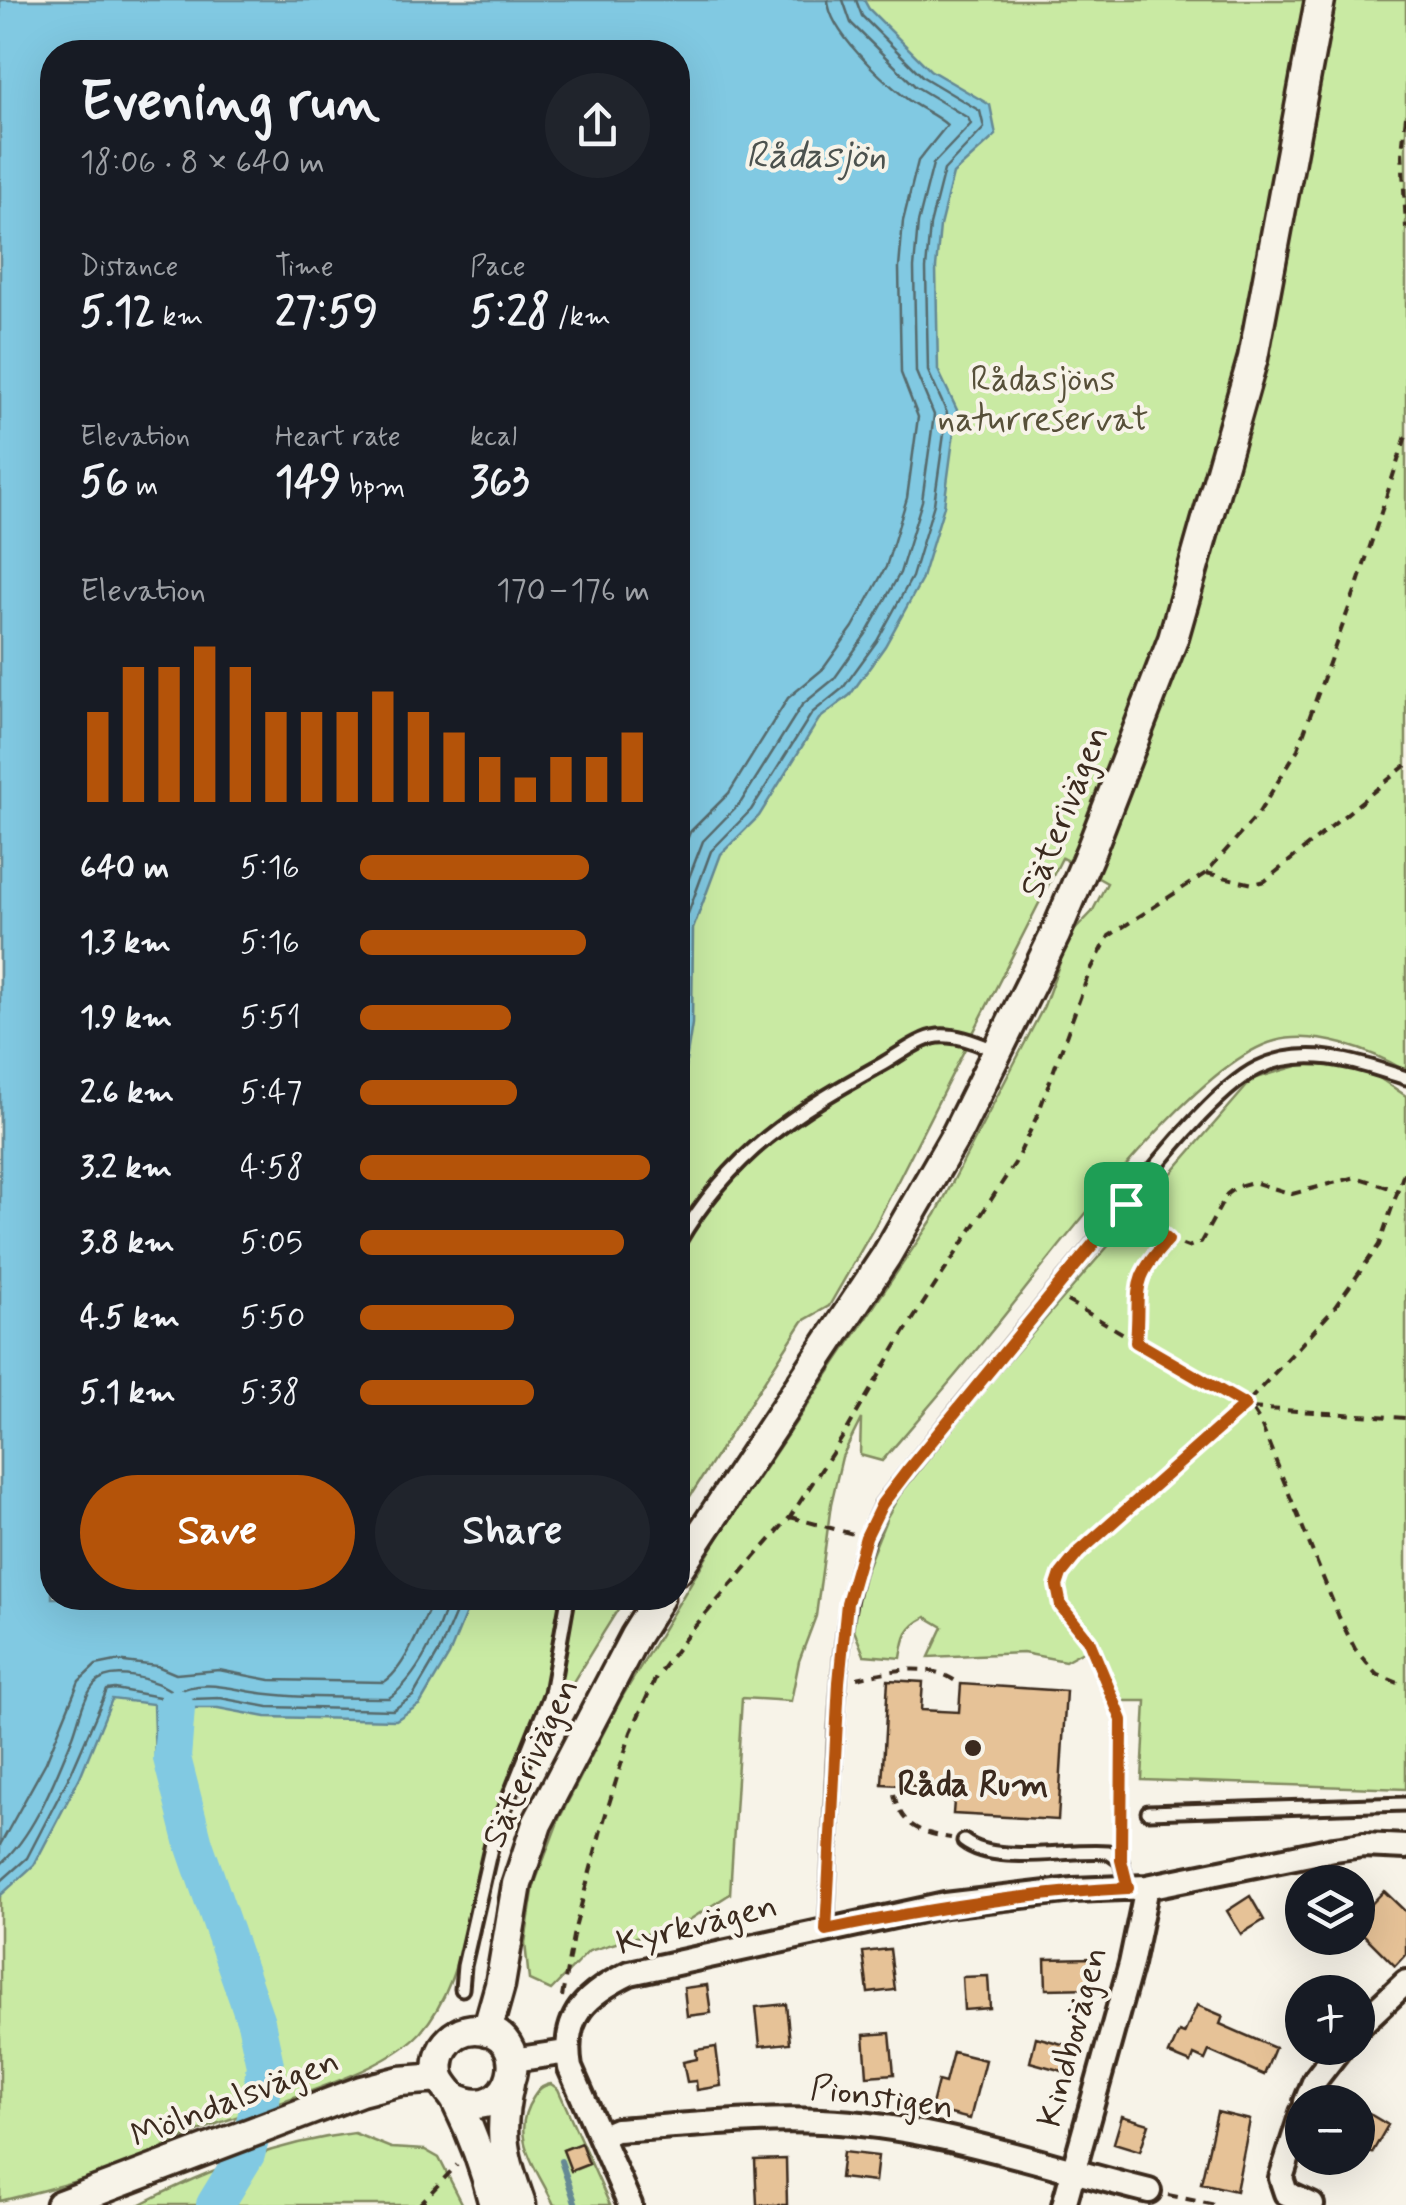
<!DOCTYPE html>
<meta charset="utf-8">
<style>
body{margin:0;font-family:Mynerve,sans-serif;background:#20242c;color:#f1f3f6;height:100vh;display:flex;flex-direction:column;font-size:38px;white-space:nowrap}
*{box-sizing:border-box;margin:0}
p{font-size:32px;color:#9ea1a6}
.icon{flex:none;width:55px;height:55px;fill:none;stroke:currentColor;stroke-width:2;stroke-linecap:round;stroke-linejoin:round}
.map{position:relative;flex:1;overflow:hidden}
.panel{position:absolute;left:40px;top:40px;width:650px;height:1570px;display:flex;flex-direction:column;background:#171b24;border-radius:40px;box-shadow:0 10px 40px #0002}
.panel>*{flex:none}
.tools{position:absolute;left:1285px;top:1865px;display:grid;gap:20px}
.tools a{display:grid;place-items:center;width:90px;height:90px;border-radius:50%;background:#171b24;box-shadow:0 10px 40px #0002;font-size:50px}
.pin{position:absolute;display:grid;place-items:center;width:85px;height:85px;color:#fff;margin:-42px;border-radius:20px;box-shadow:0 5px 15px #0006}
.round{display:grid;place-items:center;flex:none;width:105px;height:105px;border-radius:52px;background:#20242c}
.head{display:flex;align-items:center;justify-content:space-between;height:170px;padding:0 40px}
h1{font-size:55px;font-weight:800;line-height:75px}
.stats{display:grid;grid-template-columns:repeat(3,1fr);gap:15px;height:170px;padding:10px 40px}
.stats div{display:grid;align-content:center}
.stats b{font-size:42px;font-weight:800}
.stats small{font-size:28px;font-weight:400}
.stats p{font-size:28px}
.chart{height:280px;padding:20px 40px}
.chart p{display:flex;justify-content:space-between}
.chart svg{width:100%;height:180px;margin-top:10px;stroke:#b45309;stroke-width:6}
.cta{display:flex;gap:20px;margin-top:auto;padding:20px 40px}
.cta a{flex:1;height:115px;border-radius:60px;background:#b45309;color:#fff;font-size:40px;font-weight:800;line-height:115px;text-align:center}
.cta a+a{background:#20242c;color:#f1f3f6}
ul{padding:0 40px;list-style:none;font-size:32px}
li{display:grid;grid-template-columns:160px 120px 1fr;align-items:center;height:75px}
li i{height:25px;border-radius:12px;background:#b45309}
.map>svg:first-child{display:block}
</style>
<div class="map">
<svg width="1406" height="2205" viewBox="0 0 1406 2205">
<rect width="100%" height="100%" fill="#f7f3e8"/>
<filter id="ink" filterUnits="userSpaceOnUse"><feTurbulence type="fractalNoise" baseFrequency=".01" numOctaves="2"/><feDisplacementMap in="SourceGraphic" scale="20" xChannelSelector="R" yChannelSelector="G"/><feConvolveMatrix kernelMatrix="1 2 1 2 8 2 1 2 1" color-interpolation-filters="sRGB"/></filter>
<g filter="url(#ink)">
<path fill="#c9eaa3" stroke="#828a60" stroke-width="2.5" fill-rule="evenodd" d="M0 0H1406V1071C1371 1050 1316 1030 1275 1041 1192 1063 1048 1263 990 1333 955 1377 918 1419 882 1461L860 1455 861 1419 842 1457 831 1504 816 1616 799 1661 791 1701 742 1698 730 1894 686 1922 589 1951 551 1990 529 1980 525 1943 534 1885 559 1819 622 1697 718 1538 936 1214 1044 1006 1070 935 1092 912 1107 883 1062 858 875 1226 829 1306 803 1321 678 1515V52H52V1598H625C571 1684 513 1774 481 1872 463 1927 460 1988 420 2033 380 2076 270 2103 214 2125 188 2135 163 2149 138 2160 94 2178 47 2190 0 2201Z
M1311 1062 1369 1071 1406 1096V1789L1142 1780 1146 1701H1112L1100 1682 1106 1670 1095 1650H1085L1065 1661 1023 1653 929 1657 943 1627 926 1617C906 1627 904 1637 901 1658L864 1655 853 1628 851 1607 887 1517 914 1470 1253 1079Z
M551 2084 558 2089 610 2205H554C539 2171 507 2137 533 2098 538 2090 541 2086 551 2084ZM581 2143 589 2164 572 2171 563 2150Z
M354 2133 391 2148 425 2150 439 2158 463 2205H139C207 2170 278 2142 354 2133Z"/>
<path fill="#81c9e2" stroke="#658994" stroke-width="2.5" d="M0 0H864L869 9 930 70 990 105 996 135 953 174 940 226 936 268 938 370 957 410 944 506 921 581 885 646 850 695 819 719 759 816 721 854 693 929 692 1024 678 1112V52H52V1598H472L449 1655 420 1704 396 1720 266 1717 218 1708H192L185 1758 155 1759 153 1704 112 1699 80 1777 34 1865 0 1896Z"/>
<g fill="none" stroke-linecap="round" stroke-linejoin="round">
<path stroke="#576a6c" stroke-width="2.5" d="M678 863 690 832 729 793 788 698 823 669 853 627 886 567 907 498 918 417 901 373 899 268 903 221 918 161 947 125C936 115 920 109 907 99 882 79 829 32 828 0
M678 906 703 841 741 802 802 705 834 679 866 634 900 573 922 501 934 415 916 372 914 268 918 223 933 164 971 124 968 118 915 86 851 23 843 0
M678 1049 682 1023 683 927 711 851 751 810 812 713 843 688 877 641 912 577 934 504 947 413 928 371 926 269 930 225 944 170 984 128 980 111 923 77 862 16 856 0
M0 1845 46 1762 79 1681 96 1665 116 1661 157 1666 176 1674 219 1670 270 1680 384 1682C405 1669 423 1621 434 1598
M0 1865C35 1834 55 1779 73 1736 79 1720 83 1698 94 1685 111 1665 158 1680 174 1693 205 1677 236 1691 268 1694 308 1699 350 1697 389 1698 418 1678 439 1630 449 1598
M0 1882 27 1858 71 1773 107 1690 115 1689 159 1697 163 1705 164 1744 169 1748 176 1745 181 1708 191 1699 220 1698 268 1707 393 1710 413 1696 440 1650 462 1598"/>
<path stroke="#658994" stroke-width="6" d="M561 2161 576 2205"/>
<path stroke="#81c9e2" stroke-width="38" d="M176 1708 172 1758 194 1844 256 2022 265 2065 259 2108 246 2154 215 2205"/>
</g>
<path fill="#e6c297" stroke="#3b2a1e" stroke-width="2.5" d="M888 1680 923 1682 921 1710 959 1712 961 1684 1066 1691 1058 1820 953 1814 955 1788 882 1784Z
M1384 1891 1406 1912V1954L1395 1966 1358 1929V1918Z
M1250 1896 1264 1920 1241 1934 1227 1911Z
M890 1949 895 1990 868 1993 863 1952Z
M1094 1958 1095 1988 1046 1989 1045 1959Z
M988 1976 990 2008 964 2010 962 1977Z
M707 1985 711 2013 687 2016 684 1988Z
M786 2004 790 2043 760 2046 756 2007Z
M1197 2005 1223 2016 1220 2024 1275 2048 1264 2075 1209 2051 1205 2060 1194 2055 1191 2063 1169 2054 1179 2032 1184 2034Z
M890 2033 894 2074 867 2076 864 2035Z
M1036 2037 1073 2047 1066 2072 1030 2062Z
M716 2047 721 2086 697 2090 696 2081 687 2082 683 2062 697 2059 696 2050Z
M953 2052 985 2060 970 2119 931 2109 938 2081 945 2083Z
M1358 2107 1388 2125 1372 2153 1358 2145Z
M1217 2112 1250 2120 1236 2191 1201 2183Z
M1122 2116 1149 2124 1140 2151 1114 2143Z
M581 2143 589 2164 571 2171 563 2150Z
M843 2152 878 2156 875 2182 840 2178Z
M786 2159 787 2205H757L755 2160Z"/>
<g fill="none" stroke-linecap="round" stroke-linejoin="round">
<defs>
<path id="service" d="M678 1243C731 1152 794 1113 883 1064 899 1055 920 1038 938 1036 958 1034 979 1044 997 1051
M1148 1812 1406 1804
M964 1841C996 1866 1068 1848 1108 1852L1121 1861 1128 1888
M826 1930C830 1863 832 1796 836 1729 841 1647 845 1579 882 1504 955 1410 1032 1319 1107 1227 1142 1184 1211 1091 1258 1068 1307 1044 1359 1063 1406 1078
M462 1989 464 1966 494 1835 551 1693 568 1598"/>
<path id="minor" d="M1358 2027 1406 1982
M513 2060 567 2052
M1306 2102 1315 2080 1340 2048
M1302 2113 1281 2178 1286 2193 1312 2205
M602 2136 616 2130C684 2126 753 2118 821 2121 932 2125 1042 2165 1149 2191
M630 2205 570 2068C561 2015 587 1994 630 1973L945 1905 1073 1890 1147 1887 1334 1849 1363 1845 1406 1847
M1064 2205 1131 1964 1147 1887"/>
<path id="tertiary" d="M678 1569 886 1256 957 1133 1055 935 1091 850 1173 639 1253 358 1320 0
M487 2031 500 1985 517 1884 537 1824 635 1636 659 1598
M509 2084C497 2136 504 2156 521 2205
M454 2097C516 2130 537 2030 476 2029 463 2029 451 2036 444 2047 439 2056 437 2067 440 2077 444 2088 453 2093 457 2103 474 2137 485 2168 494 2205
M60 2205 361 2091 400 2081 440 2078"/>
</defs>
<use href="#service" stroke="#3b2a1e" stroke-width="19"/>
<use href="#minor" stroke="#3b2a1e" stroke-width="30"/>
<use href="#tertiary" stroke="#3b2a1e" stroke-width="35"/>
<path stroke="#3b2a1e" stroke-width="4" stroke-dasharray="10 8" stroke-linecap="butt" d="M1406 116 1402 151 1406 228
M1206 873 1253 884 1265 881 1406 765
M1138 1215 1168 1240 1188 1247 1201 1242 1227 1194 1238 1186 1253 1182 1292 1194 1356 1177 1399 1191
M1067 1301 1251 1408 1260 1422 1339 1617 1355 1649 1376 1674 1398 1683H1406
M1137 1340C1141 1286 1126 1285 1168 1240
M1251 1408 1406 1418
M790 1517 853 1534
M857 1678C889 1671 930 1661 958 1683
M894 1794C901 1827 921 1833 951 1838
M1121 1841 1122 1720 1089 1641 1061 1605 1057 1586 1061 1574 1101 1531 1245 1405 1332 1311 1379 1245 1406 1167
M562 1997 573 1936 601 1830 631 1732 656 1677 690 1632 790 1517 844 1435 904 1333 1015 1163 1038 1114 1089 973 1109 936 1206 873 1258 814 1298 749 1359 580 1406 436
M1168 2195 1215 2205
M419 2205 457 2165"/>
<use href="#service" stroke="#f7f3e8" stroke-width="11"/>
<use href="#minor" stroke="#f7f3e8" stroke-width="22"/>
<use href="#tertiary" stroke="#f7f3e8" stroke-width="28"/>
</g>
</g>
<g fill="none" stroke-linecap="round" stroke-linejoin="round" filter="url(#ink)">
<defs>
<path id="route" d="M1126 1204 1168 1240C1128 1283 1141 1289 1136 1342L1245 1405 1078 1553 1061 1574 1057 1586 1061 1606 1089 1641 1122 1720 1121 1860 1128 1888C1025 1893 927 1909 826 1930L839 1682 847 1603 866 1537 882 1504 908 1470Z"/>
</defs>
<use href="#route" stroke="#fff" stroke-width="20"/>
<use href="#route" stroke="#b45309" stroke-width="12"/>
</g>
<circle fill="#3b2a1e" stroke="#f7f3e8" stroke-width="4" cx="973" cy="1748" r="10"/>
<g text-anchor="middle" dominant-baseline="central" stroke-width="8" stroke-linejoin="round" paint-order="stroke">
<g font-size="35" fill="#575039" stroke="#f7f3e8">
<text x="1043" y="380">Rådasjöns<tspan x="1043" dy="40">naturreservat</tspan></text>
</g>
<g font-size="35" fill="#3b2a1e" stroke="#f7f3e8">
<text transform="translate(1065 812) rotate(-68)">Säterivägen</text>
<text transform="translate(531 1763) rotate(-65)">Säterivägen</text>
<text transform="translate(697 1925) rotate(-14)">Kyrkvägen</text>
<text transform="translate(1073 2037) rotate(-75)">Kindbovägen</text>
<text transform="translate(882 2098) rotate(8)">Pionstigen</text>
<text transform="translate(235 2099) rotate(-21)">Mölndalsvägen</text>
</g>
<g font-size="35" font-weight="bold" fill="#3b2a1e" stroke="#f7f3e8">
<text x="973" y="1785">Råda Rum</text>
</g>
<g font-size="38" font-style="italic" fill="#4c524f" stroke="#f7f3e8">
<text x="816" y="156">Rådasjön</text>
</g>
</g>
</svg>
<div class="tools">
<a><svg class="icon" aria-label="layers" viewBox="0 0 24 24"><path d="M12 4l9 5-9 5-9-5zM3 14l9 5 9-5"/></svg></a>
<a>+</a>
<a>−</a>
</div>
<div class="pin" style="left:1126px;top:1204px;background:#1e9e55"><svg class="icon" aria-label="arrive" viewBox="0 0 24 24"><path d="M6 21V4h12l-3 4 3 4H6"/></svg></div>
<section class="panel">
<div class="head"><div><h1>Evening run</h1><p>18:06 · 8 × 640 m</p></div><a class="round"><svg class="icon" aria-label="share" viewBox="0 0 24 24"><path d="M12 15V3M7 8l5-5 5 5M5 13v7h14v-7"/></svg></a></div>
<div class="stats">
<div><p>Distance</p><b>5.12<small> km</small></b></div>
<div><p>Time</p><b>27:59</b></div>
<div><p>Pace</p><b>5:28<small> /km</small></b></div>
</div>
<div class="stats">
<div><p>Elevation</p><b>56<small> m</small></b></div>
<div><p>Heart rate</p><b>149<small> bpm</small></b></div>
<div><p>kcal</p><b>363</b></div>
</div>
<div class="chart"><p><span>Elevation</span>170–176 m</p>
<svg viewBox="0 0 160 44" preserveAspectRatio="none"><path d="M5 44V22M15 44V11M25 44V11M35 44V6M45 44V11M55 44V22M65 44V22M75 44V22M85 44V17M95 44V22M105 44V27M115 44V33M125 44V38M135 44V33M145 44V33M155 44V27"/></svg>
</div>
<ul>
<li><b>640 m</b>5:16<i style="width:79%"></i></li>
<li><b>1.3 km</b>5:16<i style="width:78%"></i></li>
<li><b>1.9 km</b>5:51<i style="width:52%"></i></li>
<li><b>2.6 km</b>5:47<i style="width:54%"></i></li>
<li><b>3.2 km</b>4:58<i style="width:100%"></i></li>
<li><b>3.8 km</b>5:05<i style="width:91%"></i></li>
<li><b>4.5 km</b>5:50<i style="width:53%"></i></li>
<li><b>5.1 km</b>5:38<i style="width:60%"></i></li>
</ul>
<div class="cta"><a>Save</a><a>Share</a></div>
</section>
</div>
